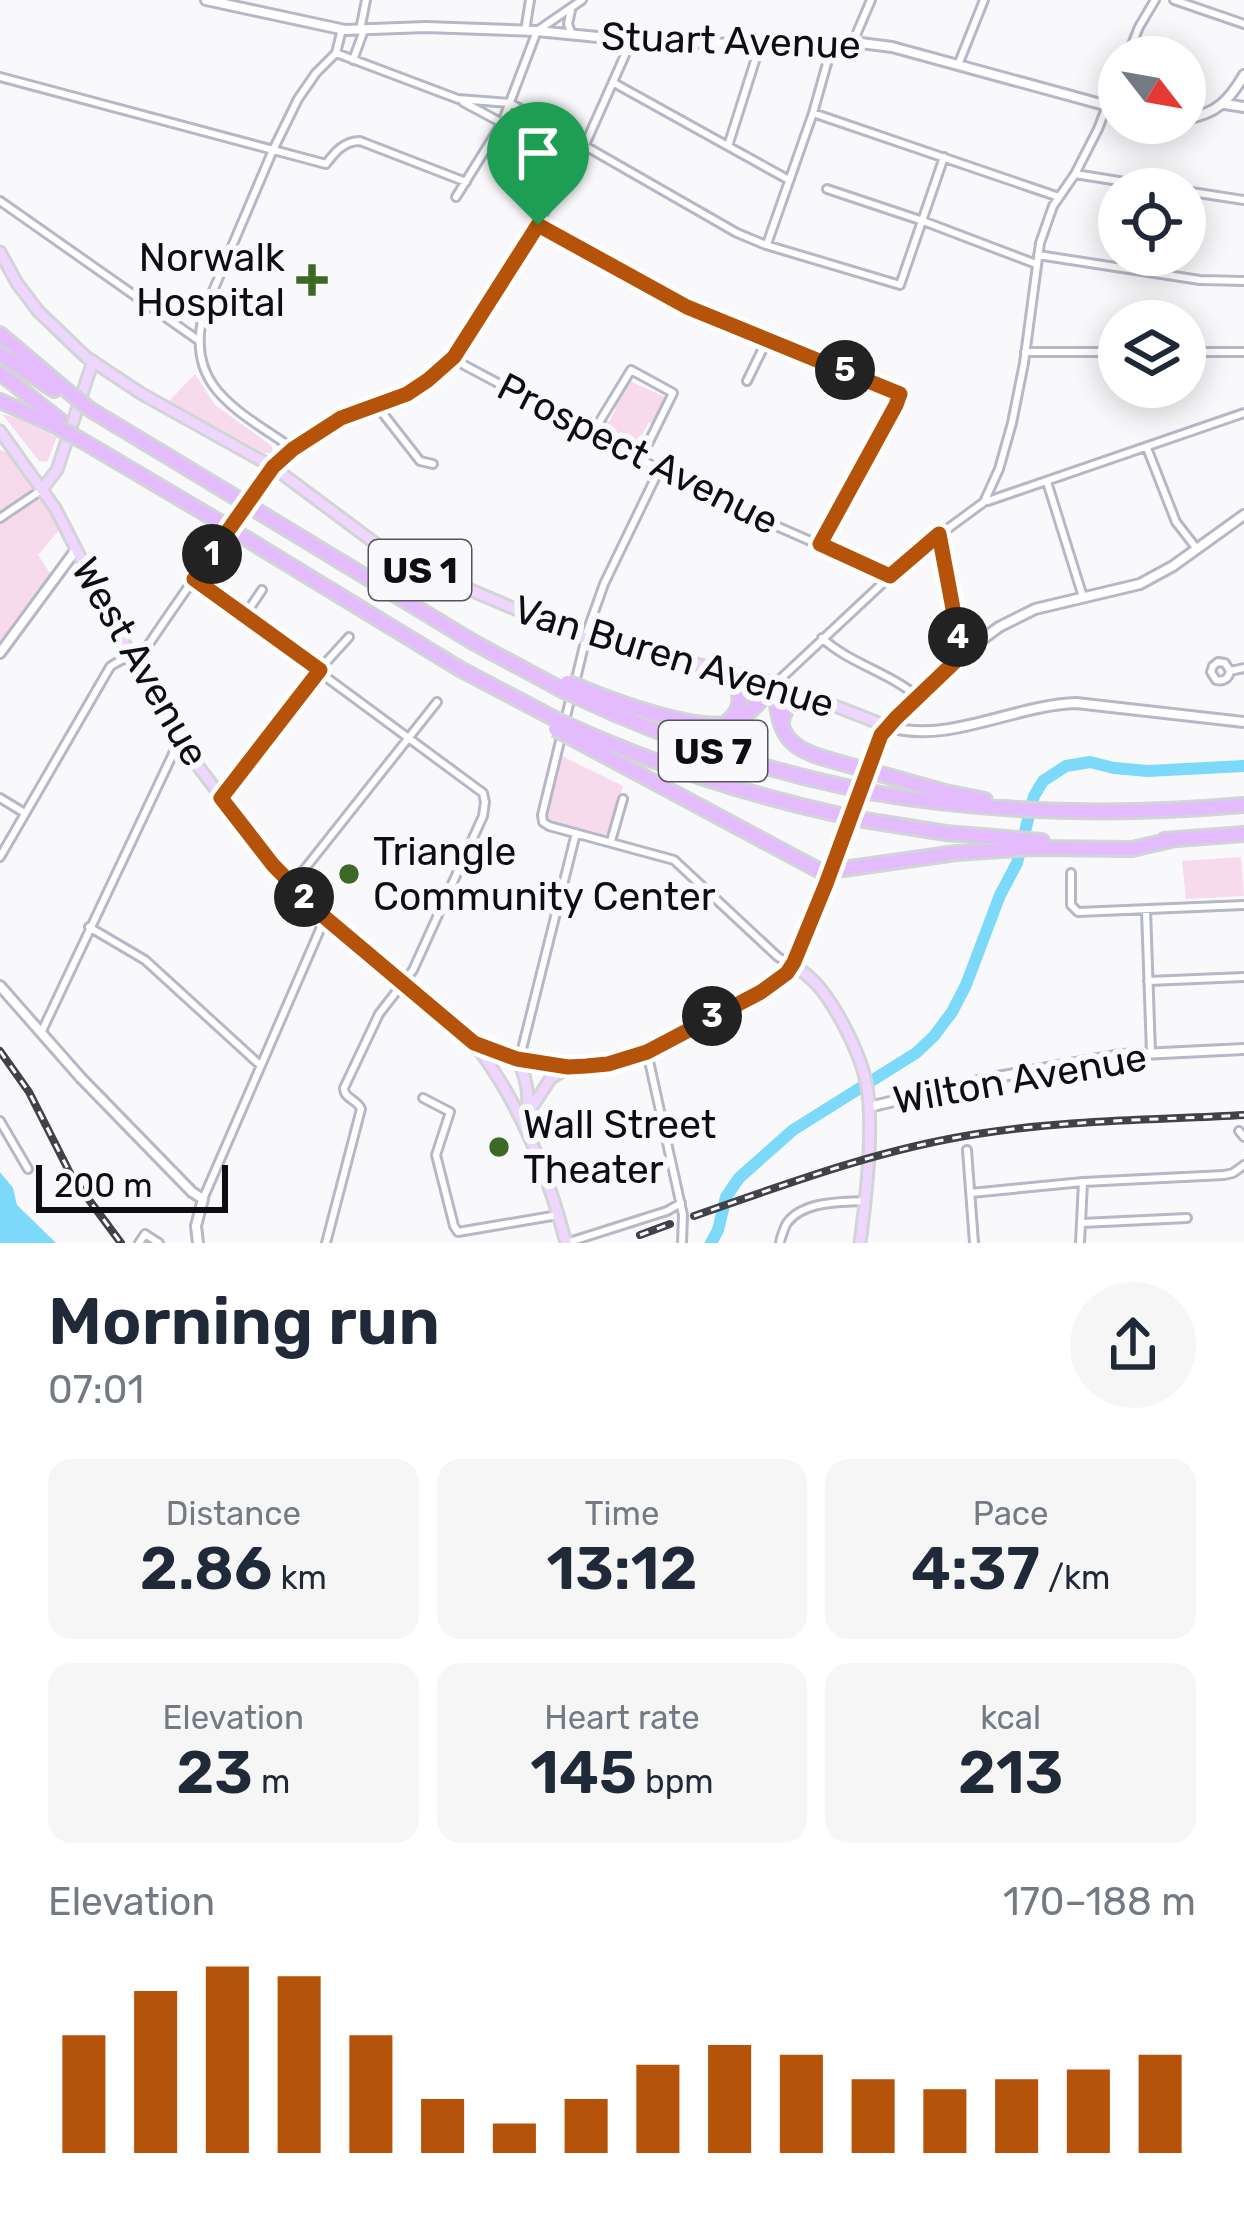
<!DOCTYPE html>
<meta charset="utf-8">
<style>
body{margin:0;font-family:Rubik,sans-serif;background:#f6f6f7;color:#1f2937;height:100vh;display:flex;flex-direction:column;font-size:45px;white-space:nowrap}
*{box-sizing:border-box;margin:0}
p{font-size:39px;color:#747a83}
.icon{flex:none;width:66px;height:66px;fill:none;stroke:currentColor;stroke-width:2;stroke-linecap:round;stroke-linejoin:round}
.map{position:relative;height:1243px;overflow:hidden}
.side{display:flex;flex-direction:column;background:#fff;flex:1}
.side>*{flex:none}
.needle{width:78px;rotate:121deg}
.controls{position:absolute;left:1098px;top:36px;display:grid;gap:24px}
.controls a{display:grid;place-items:center;width:108px;height:108px;border-radius:50%;background:#fff;box-shadow:0 6px 30px #0003;font-size:60px}
.scale{position:absolute;left:36px;bottom:30px;width:192px;box-sizing:border-box;padding-left:12px;border:6px solid #0d0e13;border-top:0;font-size:33px;line-height:42px;white-space:nowrap;color:#0d0e13;-webkit-text-stroke:9px #f9f9fc;paint-order:stroke}
.pin{position:absolute;display:grid;place-items:center;width:102px;height:102px;color:#fff;margin:-123px -51px;border-radius:50% 50% 50% 0;rotate:-45deg;box-shadow:0 0 12px #0007}
.pin .icon{rotate:45deg}
.km{position:absolute;width:60px;height:60px;margin:-30px;border-radius:50%;background:#222;color:#fff;font-size:33px;line-height:60px;text-align:center}
.round{display:grid;place-items:center;flex:none;width:126px;height:126px;border-radius:63px;background:#f6f6f7}
.overview{display:flex;align-items:center;justify-content:space-between;height:204px;padding:0 48px}
h1{font-size:66px;font-weight:600;line-height:90px}
.metrics{display:grid;grid-template-columns:repeat(3,1fr);gap:18px;height:204px;padding:12px 48px}
.metrics div{display:grid;align-content:center;border-radius:24px;background:#f6f6f7;text-align:center}
.metrics b{font-size:60px;font-weight:600}
.metrics small{font-size:33px;font-weight:400}
.metrics p{font-size:33px}
.chart{height:336px;padding:24px 48px}
.chart p{display:flex;justify-content:space-between}
.chart svg{width:100%;height:216px;margin-top:12px;stroke:#b45309;stroke-width:6}
.map>svg:first-child{display:block}
</style>
<div class="map">
<svg width="1244" height="1243" viewBox="0 0 1244 1243">
<rect width="100%" height="100%" fill="#f9f9fc"/>
<path fill="#f7daeb" d="M195 374 215 405 272 446V453H264L169 401Z
M628 380 667 398 654 426 649 422 642 435 645 442 640 452 598 430 604 419 609 422 616 409 613 404Z
M2 414 16 418 57 437 47 462 39 461Z
M0 450C31 459 46 501 60 529L38 555 52 576 0 647Z
M562 756 623 786 610 832 604 835 548 821 546 815Z
M1241 857 1244 896 1186 899 1182 861Z"/>
<path fill="#7dd9fa" d="M0 1172 13 1188 17 1205 56 1243H0Z"/>
<g fill="none" stroke-linecap="round" stroke-linejoin="round">
<path stroke="#7dd9fa" stroke-width="12" d="M711 1243 718 1230 726 1197 739 1178 793 1130 916 1053 934 1036 952 1012 966 985 1000 895 1017 863 1034 796 1043 781 1066 766 1090 762 1114 768 1148 771 1244 766"/>
<defs>
<path id="minor" d="M1174 0 1244 24
M571 10 568 24 572 35
M360 30 366 0
M525 31 530 0
M853 42 871 0
M336 53 458 99 510 103 737 233 766 245 900 285 944 157
M1127 57 1139 27 1155 0
M353 60 364 30
M958 65 984 0
M0 77 326 164C335 152 344 141 360 141L466 182
M614 83 789 180
M463 102 502 123
M813 113 1059 197
M728 146 760 45
M1075 174 1169 189
M827 189 923 221 1036 264
M1185 191 1244 200
M456 197 502 123 537 31 582 0
M0 201 198 340
M538 225 687 307 900 394 896 405 820 544
M767 244 813 113 833 42
M1038 255 1200 280 1244 281
M1025 352H1119
M1185 352H1244
M454 357 464 365 717 500 890 576
M747 381 767 340
M377 406 420 461 433 464
M592 434 631 370 673 393 640 460
M1147 448 1176 522 1197 549
M293 449C240 411 183 388 204 312L273 150 298 99 316 73 336 53 342 29
M1047 482 1083 597
M988 501 1244 413
M0 518 40 491
M939 534 960 646 964 654
M193 579 483 793 485 802 483 816 413 970 379 1014 344 1088C344 1099 357 1099 361 1109L326 1243
M245 615 262 590
M822 638C850 664 891 673 919 698
M1230 671 1225 663 1218 662 1213 666 1211 672 1216 680C1224 682 1229 678 1230 671L1244 668
M575 683 588 629 604 584 659 470
M776 683 916 552 984 502 999 469 1012 423 1024 363 1040 243 1053 206 1075 174 1098 129 1119 75
M571 696 542 815 543 822 549 826 674 860 778 957 792 965
M0 798 23 812
M221 798 319 670 349 637
M611 841 623 799
M0 857 110 667C121 657 137 658 147 647 173 608 200 570 227 532 250 499 271 465 304 441 359 401 416 407 462 347L584 147 629 46 628 40
M1071 873V905L1078 912 1244 905
M292 885 437 702
M1146 910 1151 1053
M89 927 145 960 260 1065
M1148 981 1244 977
M41 1033 179 741
M647 1052 683 1215
M517 1059 522 1049 576 833
M423 1098 450 1112 436 1155 454 1226 458 1232 558 1215
M0 1121 28 1169
M1239 1131 1244 1137
M967 1150 974 1243
M971 1193 1083 1182 1224 1175 1233 1173 1244 1165
M203 1199 325 918
M1082 1223 1187 1218
M139 1243 145 1234 159 1243
M566 1243 667 1211 681 1203
M780 1243C780 1240 785 1226 787 1223 803 1201 841 1202 865 1201
M1080 1243 1083 1182"/>
<path id="tertiary" d="M206 0 345 30 426 27 537 31 628 40 760 45 853 42 892 47 1119 109
M1225 104 1244 107
M1185 119C1216 114 1229 101 1244 75
M889 727 969 649 999 627 1035 609 1140 584 1173 566 1244 515"/>
<path id="secondary" d="M0 653 75 551
M889 727C950 744 1014 705 1076 703L1244 722
M0 986 81 1078 192 1192 203 1199 196 1226 198 1243
M869 1107 986 1079 1121 1055 1244 1049"/>
<path id="primary" d="M0 252 17 283 38 311 86 357 142 394 273 467 395 558 579 636 776 683 889 727 881 735 796 957 784 976 761 992 633 1057 608 1064 568 1067 517 1059 474 1043 325 918 273 865 179 741 128 650 55 508 0 431
M43 488 57 470 93 361
M792 965C813 976 825 993 837 1013 849 1034 861 1058 866 1082 875 1124 866 1199 860 1243
M477 1047C520 1104 548 1174 566 1243
M517 1059C530 1083 529 1103 526 1129
M530 1110 551 1078 566 1069"/>
<path id="motorway" d="M0 334 71 394
M0 354 54 390
M0 373 61 421
M0 401 58 427
M91 410 240 500
M81 440 223 524
M254 509 473 642 564 691
M237 533 460 669 557 720
M726 671C740 687 747 705 728 721
M776 683C776 752 800 751 859 768
M582 688C614 701 701 734 733 722 752 715 763 696 776 683
M580 698C666 739 758 768 851 788
M782 723C784 702 800 698 819 698
M572 727C659 766 748 795 840 815
M570 737 822 872 956 853 1032 848 1132 849 1171 840
M877 773 945 792 985 800
M869 792C995 814 1118 816 1244 805
M858 819 946 833 1042 841
M1164 840 1244 834"/>
</defs>
<use href="#minor" stroke="#b6b7c7" stroke-width="12"/>
<use href="#tertiary" stroke="#b6b7c7" stroke-width="14"/>
<use href="#secondary" stroke="#b6b7c7" stroke-width="14"/>
<use href="#primary" stroke="#d3d4d5" stroke-width="15"/>
<use href="#motorway" stroke="#d3d4d5" stroke-width="18"/>
<use href="#minor" stroke="#fff" stroke-width="6"/>
<use href="#tertiary" stroke="#fff" stroke-width="8"/>
<use href="#secondary" stroke="#fff" stroke-width="8"/>
<use href="#primary" stroke="#efd6fe" stroke-width="9"/>
<use href="#motorway" stroke="#e4bbfe" stroke-width="12"/>
<defs>
<path id="rail" d="M0 1051 29 1092 72 1177 121 1243
M694 1216C786 1184 880 1149 977 1134 1065 1120 1156 1120 1244 1115
M640 1235 670 1224"/>
</defs>
<use href="#rail" stroke="#414247" stroke-width="8"/>
<use href="#rail" stroke="#f9f9fc" stroke-width="3" stroke-dasharray="9" stroke-linecap="butt"/>
<defs>
<path id="minor-bridge" d="M682 1243 683 1215"/>
<path id="motorway-bridge" d="M71 394 91 410
M59 428 81 440
M240 500 254 509
M223 524 237 533
M567 682 582 688
M564 691 580 698
M557 720 572 727
M555 729 570 737
M859 768 877 773
M851 788 869 792
M840 815 858 819"/>
</defs>
<use href="#minor-bridge" stroke="#b6b7c7" stroke-width="12" stroke-linecap="butt"/>
<use href="#motorway-bridge" stroke="#d3d4d5" stroke-width="18" stroke-linecap="butt"/>
<use href="#minor-bridge" stroke="#fff" stroke-width="6"/>
<use href="#motorway-bridge" stroke="#e4bbfe" stroke-width="12"/>
</g>
<g fill="none" stroke-linecap="round" stroke-linejoin="round">
<defs>
<path id="route" d="M538 225 687 307 900 394 896 405 820 544 890 576 939 534 960 646 964 653 896 718 881 735 826 884 794 962 787 973 761 992 647 1052 608 1064 586 1066 568 1067 517 1059 474 1043 322 915 273 865 221 798 320 670 194 579 273 467 293 449 341 418 407 394 428 380 454 357Z"/>
</defs>
<use href="#route" stroke="#fff" stroke-width="24"/>
<use href="#route" stroke="#b45309" stroke-width="15"/>
</g>
<g fill="#3e6825" stroke="#f9f9fc" stroke-width="4.5">
<path d="M306 262h12v12h12v12h-12v12h-12v-12h-12v-12h12z"/>
<circle cx="349" cy="874" r="12"/>
<circle cx="499" cy="1147" r="12"/>
</g>
<g text-anchor="middle" dominant-baseline="central" stroke-width="12" stroke-linejoin="round" paint-order="stroke">
<g fill="#f9f9fc" stroke="#545459" stroke-width="3">
<rect x="369" y="540" width="102" height="60" rx="9"/>
<rect x="659" y="721" width="108" height="60" rx="9"/>
</g>
<g font-size="36" font-weight="bold" fill="#0d0e13">
<text x="420" y="570">US 1</text>
<text x="713" y="751">US 7</text>
</g>
<g font-size="39" fill="#0d0e13" stroke="#f9f9fc">
<text transform="translate(731 41) rotate(2)">Stuart Avenue</text>
<text transform="translate(638 454) rotate(27)">Prospect Avenue</text>
<text transform="translate(674 657) rotate(17)">Van Buren Avenue</text>
<text transform="translate(140 662) rotate(60)">West Avenue</text>
<text transform="translate(1020 1079) rotate(-10)">Wilton Avenue</text>
</g>
<g font-size="39" fill="#0d0e13" stroke="#f9f9fc" text-anchor="start">
<text x="285" y="258" text-anchor="end">Norwalk<tspan x="285" dy="45">Hospital</tspan></text>
<text x="373" y="852">Triangle<tspan x="373" dy="45">Community Center</tspan></text>
<text x="523" y="1125">Wall Street<tspan x="523" dy="45">Theater</tspan></text>
</g>
</g>
</svg>
<div class="controls">
<a><svg class="needle" viewBox="-14 -14 28 28"><path d="M0-13l5 13h-10z" fill="#e53935"/><path d="M0 13l5-13h-10z" fill="#747a83"/></svg></a>
<a><svg class="icon" aria-label="locate" viewBox="0 0 24 24"><circle cx="12" cy="12" r="6"/><path d="M12 2v4M12 18v4M2 12h4M18 12h4"/></svg></a>
<a><svg class="icon" aria-label="layers" viewBox="0 0 24 24"><path d="M12 4l9 5-9 5-9-5zM3 14l9 5 9-5"/></svg></a>
</div>
<div class="scale">200 m</div>
<div class="pin" style="left:538px;top:225px;background:#1e9e55"><svg class="icon" aria-label="arrive" viewBox="0 0 24 24"><path d="M6 21V4h12l-3 4 3 4H6"/></svg></div>
<b class="km" style="left:212px;top:554px">1</b>
<b class="km" style="left:304px;top:897px">2</b>
<b class="km" style="left:712px;top:1016px">3</b>
<b class="km" style="left:958px;top:637px">4</b>
<b class="km" style="left:845px;top:370px">5</b>
</div>
<section class="side">
<div class="overview"><div><h1>Morning run</h1><p>07:01</p></div><a class="round"><svg class="icon" aria-label="share" viewBox="0 0 24 24"><path d="M12 15V3M7 8l5-5 5 5M5 13v7h14v-7"/></svg></a></div>
<div class="metrics">
<div><p>Distance</p><b>2.86<small> km</small></b></div>
<div><p>Time</p><b>13:12</b></div>
<div><p>Pace</p><b>4:37<small> /km</small></b></div>
</div>
<div class="metrics">
<div><p>Elevation</p><b>23<small> m</small></b></div>
<div><p>Heart rate</p><b>145<small> bpm</small></b></div>
<div><p>kcal</p><b>213</b></div>
</div>
<div class="chart"><p><span>Elevation</span>170–188 m</p>
<svg viewBox="0 0 160 44" preserveAspectRatio="none"><path d="M5 44V20M15 44V11M25 44V6M35 44V8M45 44V20M55 44V33M65 44V38M75 44V33M85 44V26M95 44V22M105 44V24M115 44V29M125 44V31M135 44V29M145 44V27M155 44V24"/></svg>
</div>
</section>
